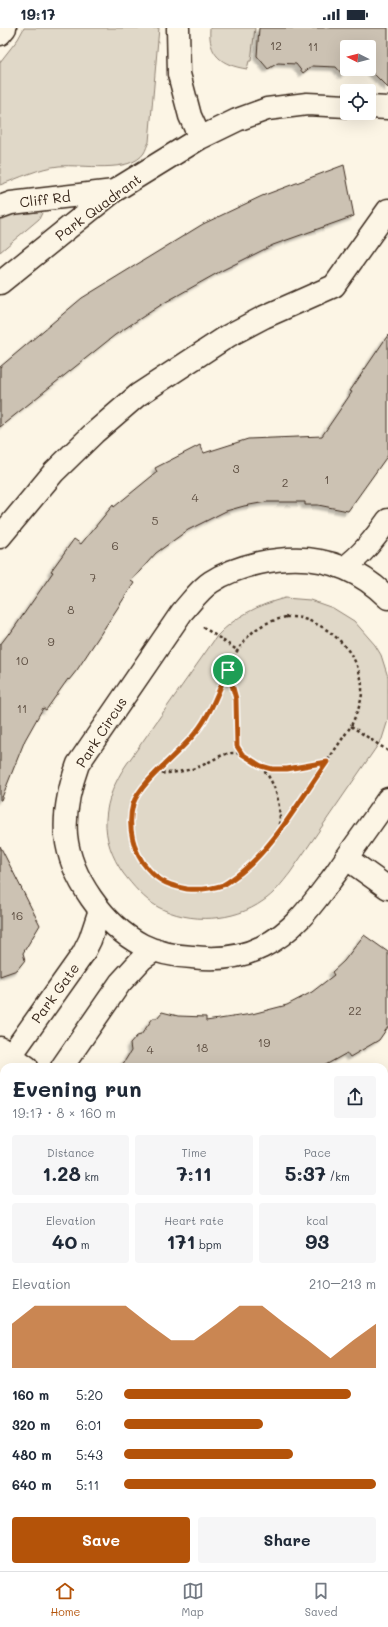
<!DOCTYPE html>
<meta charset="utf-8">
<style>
body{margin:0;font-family:Mali,sans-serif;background:#f6f6f7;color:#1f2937;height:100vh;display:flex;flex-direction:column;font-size:15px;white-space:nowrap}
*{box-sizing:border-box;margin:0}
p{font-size:13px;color:#747a83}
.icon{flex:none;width:22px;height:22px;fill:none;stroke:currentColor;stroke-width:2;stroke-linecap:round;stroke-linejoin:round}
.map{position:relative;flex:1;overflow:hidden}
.details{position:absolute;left:0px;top:1035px;width:388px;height:508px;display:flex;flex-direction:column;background:#fff;border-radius:12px 12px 0 0;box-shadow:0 4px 16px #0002}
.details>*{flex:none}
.needle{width:26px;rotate:276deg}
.fabs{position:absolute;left:340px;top:12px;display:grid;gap:8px}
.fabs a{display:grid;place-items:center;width:36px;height:36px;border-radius:4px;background:#fff;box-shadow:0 4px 16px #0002;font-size:20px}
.pin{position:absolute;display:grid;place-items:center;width:34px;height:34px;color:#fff;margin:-17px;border:2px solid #fff;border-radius:50%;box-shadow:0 1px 4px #0007}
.round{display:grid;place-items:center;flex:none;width:42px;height:42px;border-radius:4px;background:#f6f6f7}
.summary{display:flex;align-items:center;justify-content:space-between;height:68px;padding:0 12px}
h1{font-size:22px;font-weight:700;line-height:30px}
.figures{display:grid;grid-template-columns:repeat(3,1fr);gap:6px;height:68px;padding:4px 12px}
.figures div{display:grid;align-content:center;border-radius:4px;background:#f6f6f7;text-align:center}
.figures b{font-size:20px;font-weight:700}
.figures small{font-size:11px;font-weight:400}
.figures p{font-size:11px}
.chart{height:112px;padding:8px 12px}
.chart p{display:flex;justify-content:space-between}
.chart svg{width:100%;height:72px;margin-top:4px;fill:#b45309;opacity:.7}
.primary-button{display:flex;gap:8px;margin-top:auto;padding:8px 12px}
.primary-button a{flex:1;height:46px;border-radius:4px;background:#b45309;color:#fff;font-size:16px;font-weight:700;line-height:46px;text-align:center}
.primary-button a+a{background:#f6f6f7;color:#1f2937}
ul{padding:0 12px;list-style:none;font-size:13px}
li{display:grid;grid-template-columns:64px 48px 1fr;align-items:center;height:30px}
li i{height:10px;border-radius:5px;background:#b45309}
.status{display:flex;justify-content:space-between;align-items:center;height:28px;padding:0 20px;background:#fff;direction:ltr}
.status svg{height:11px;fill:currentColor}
.tabs{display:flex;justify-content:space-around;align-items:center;height:56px;border-top:1px solid #e0e1e3;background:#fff;font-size:11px;color:#747a83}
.tabs a{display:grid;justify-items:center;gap:2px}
.tabs .active{color:#b45309}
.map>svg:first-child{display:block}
</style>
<div class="status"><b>19:17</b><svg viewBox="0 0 49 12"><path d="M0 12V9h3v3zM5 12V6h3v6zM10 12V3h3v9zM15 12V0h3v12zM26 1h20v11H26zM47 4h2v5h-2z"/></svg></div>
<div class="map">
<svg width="388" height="1543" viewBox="0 0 388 1543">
<defs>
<filter id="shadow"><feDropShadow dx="-3.5" dy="3.5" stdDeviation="1" flood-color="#0004"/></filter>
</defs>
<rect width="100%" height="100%" fill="#fcf5e5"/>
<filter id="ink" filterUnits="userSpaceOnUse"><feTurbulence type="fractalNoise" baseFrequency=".025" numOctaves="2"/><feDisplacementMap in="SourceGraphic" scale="8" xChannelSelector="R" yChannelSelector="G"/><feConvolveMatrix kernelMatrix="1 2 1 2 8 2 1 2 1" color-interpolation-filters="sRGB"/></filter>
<g filter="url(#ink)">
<path fill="#e0d8c8" stroke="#8e8173" d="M24 0H159L149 114C147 117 146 122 144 125 130 146 82 136 59 138 39 140 19 150 0 157V34L18 11Z
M210 0H255L251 33H249L247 41C221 37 208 27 210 0Z
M38 179 42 185 39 191 0 224V190L3 188Z
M285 570 310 572 333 580 354 593 375 617 381 627 388 649V692L382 711 290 845C282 855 274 866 263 873 234 894 189 896 158 879 144 871 133 858 123 845 112 829 105 811 106 791 107 772 115 753 126 737L217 608C236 588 258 577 285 570Z
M0 1308 4 1310V1539H384V1363L388 1362V1543H0Z"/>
<path fill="#ccc2b3" stroke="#3b2a1e" filter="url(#shadow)" d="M259 0H388V60L370 42 356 41H369V19H347V41H348L343 47 336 39 312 38 303 45 296 36 278 35 268 41 257 28Z
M344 137 354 188 273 217 221 243 164 275 115 307 0 399V339L82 270 203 196 262 168Z
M388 307V427L348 483 318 477H305V474H266L244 478 226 483 188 502 156 525 131 553 134 555 77 642 69 652 68 651 46 682 43 680 25 712 1 772H0V617L9 605 10 606 30 577 53 544 51 543 74 511 81 516 113 477 114 479 157 444 155 440 200 417 204 425 248 411 322 408 352 364 350 363Z
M0 818 40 897 23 925 25 932 17 942 0 948Z
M364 907 388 924V999L379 1012 350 1029 347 1025 322 1039H121L131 1023 130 1016 137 1008 141 1007 153 990H157L162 984 178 988 206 989V993L252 986 287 977 312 964 334 947 332 944 344 933Z"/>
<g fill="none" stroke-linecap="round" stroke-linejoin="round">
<defs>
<path id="minor" d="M178 0 179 46 190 88 200 110
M0 6 5 0
M369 79 388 80
M0 179 11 175 114 163
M0 255 114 163 200 110 237 92 267 81 307 76 347 78
M0 509 54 444 94 405 138 367 228 308 264 289 334 258 388 182
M344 540C362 527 375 510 388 492
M388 570C352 534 308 524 259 535 242 539 226 544 211 554 200 561 191 574 182 584L78 736C70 758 64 782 66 807 70 849 104 897 142 917 158 925 174 928 192 929 216 932 240 930 262 919 295 903 315 873 336 845 353 820 371 796 388 771
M346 830 388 860
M0 1020 27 1039
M62 1039 120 955 142 931 155 922
M0 1043 83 926 90 912 100 882
M384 1089 388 1087
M0 1127 4 1122
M0 1282 4 1284
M384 1347 388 1346"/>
</defs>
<use href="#minor" stroke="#3b2a1e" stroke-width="25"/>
<path stroke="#3b2a1e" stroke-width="2.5" stroke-dasharray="3 3" stroke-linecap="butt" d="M286 589C292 589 299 589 304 591 334 600 363 630 362 663 362 675 356 686 351 698 334 723 317 748 300 773 279 803 258 838 225 856 213 862 198 862 186 860 176 859 165 858 158 851 151 845 143 838 139 831 135 823 130 801 131 792 134 751 177 733 198 701 217 673 224 636 247 610 257 598 270 593 286 589Z
M203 599 237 622
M228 643 236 671 237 718 242 726
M351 698 388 723
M261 738C278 759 280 775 280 801
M156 746C169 745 185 744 198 739 210 735 222 724 235 725 245 725 253 735 263 738 283 745 306 738 326 734
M0 1379 4 1381
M384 1423 388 1422
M0 1531 4 1534
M12 1539 18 1543"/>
<use href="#minor" stroke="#fcf5e5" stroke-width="22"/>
</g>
</g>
<g fill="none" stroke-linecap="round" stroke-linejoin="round" filter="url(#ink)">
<defs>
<path id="route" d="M228 642 236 671 237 718 242 726 261 738 272 741H287L327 734C301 770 272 823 235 849 231 852 227 855 223 857 211 861 199 862 187 861 171 858 159 854 148 841 133 825 127 798 133 776 141 753 180 725 196 704 211 686 218 663 228 642Z"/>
</defs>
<use href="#route" stroke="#fff" stroke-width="8"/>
<use href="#route" stroke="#b45309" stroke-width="5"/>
</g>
<g text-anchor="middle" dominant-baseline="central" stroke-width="3" stroke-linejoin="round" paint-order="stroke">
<g font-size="12" fill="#5f5043">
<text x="276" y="17">12</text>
<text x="313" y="18">11</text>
<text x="236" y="440">3</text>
<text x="327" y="451">1</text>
<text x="285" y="454">2</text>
<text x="195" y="469">4</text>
<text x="155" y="492">5</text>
<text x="115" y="517">6</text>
<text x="93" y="549">7</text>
<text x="71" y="581">8</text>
<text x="51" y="613">9</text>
<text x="22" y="632">10</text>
<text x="22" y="680">11</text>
<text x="17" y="887">16</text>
<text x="355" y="982">22</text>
<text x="264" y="1014">19</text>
<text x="202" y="1019">18</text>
<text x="150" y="1021">4</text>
</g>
<g font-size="14" fill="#3b2a1e" stroke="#fcf5e5">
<text transform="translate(45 171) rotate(-7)">Cliff Rd</text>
<text transform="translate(98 179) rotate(-36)">Park Quadrant</text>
<text transform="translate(101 704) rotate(-57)">Park Circus</text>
<text transform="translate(55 965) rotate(-54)">Park Gate</text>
</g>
</g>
</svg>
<div class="fabs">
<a><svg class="needle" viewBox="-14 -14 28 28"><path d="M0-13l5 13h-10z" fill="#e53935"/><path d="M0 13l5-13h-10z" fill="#747a83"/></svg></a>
<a><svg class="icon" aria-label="locate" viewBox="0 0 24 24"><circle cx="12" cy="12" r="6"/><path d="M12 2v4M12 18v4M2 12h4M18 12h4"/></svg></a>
</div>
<div class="pin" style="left:228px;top:642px;background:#1e9e55"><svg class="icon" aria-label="arrive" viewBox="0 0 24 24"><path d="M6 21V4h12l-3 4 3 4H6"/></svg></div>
<section class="details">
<div class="summary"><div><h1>Evening run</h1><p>19:17 · 8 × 160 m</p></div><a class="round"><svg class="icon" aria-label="share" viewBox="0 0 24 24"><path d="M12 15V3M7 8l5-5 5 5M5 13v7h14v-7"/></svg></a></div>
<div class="figures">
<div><p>Distance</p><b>1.28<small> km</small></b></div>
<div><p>Time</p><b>7:11</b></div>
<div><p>Pace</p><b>5:37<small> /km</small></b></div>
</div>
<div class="figures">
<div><p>Elevation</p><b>40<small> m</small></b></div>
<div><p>Heart rate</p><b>171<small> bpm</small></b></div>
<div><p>kcal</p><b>93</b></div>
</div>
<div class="chart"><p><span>Elevation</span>210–213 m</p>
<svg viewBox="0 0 160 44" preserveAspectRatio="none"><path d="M0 44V17L10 6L20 6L30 6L40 6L50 6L60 17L70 27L80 27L90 17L100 6L110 6L120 17L130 27L140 38L150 27L160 17V44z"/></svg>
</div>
<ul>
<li><b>160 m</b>5:20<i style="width:90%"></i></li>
<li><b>320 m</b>6:01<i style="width:55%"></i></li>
<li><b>480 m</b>5:43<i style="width:67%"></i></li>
<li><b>640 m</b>5:11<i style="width:100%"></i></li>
</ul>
<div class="primary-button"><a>Save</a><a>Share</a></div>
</section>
</div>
<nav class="tabs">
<a class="active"><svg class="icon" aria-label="home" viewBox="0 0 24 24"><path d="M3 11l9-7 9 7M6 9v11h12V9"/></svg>Home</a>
<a><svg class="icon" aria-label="map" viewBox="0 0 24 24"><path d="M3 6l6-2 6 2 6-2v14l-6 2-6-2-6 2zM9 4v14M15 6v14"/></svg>Map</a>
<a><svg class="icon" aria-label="saved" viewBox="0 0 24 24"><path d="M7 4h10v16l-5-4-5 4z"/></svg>Saved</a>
</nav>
